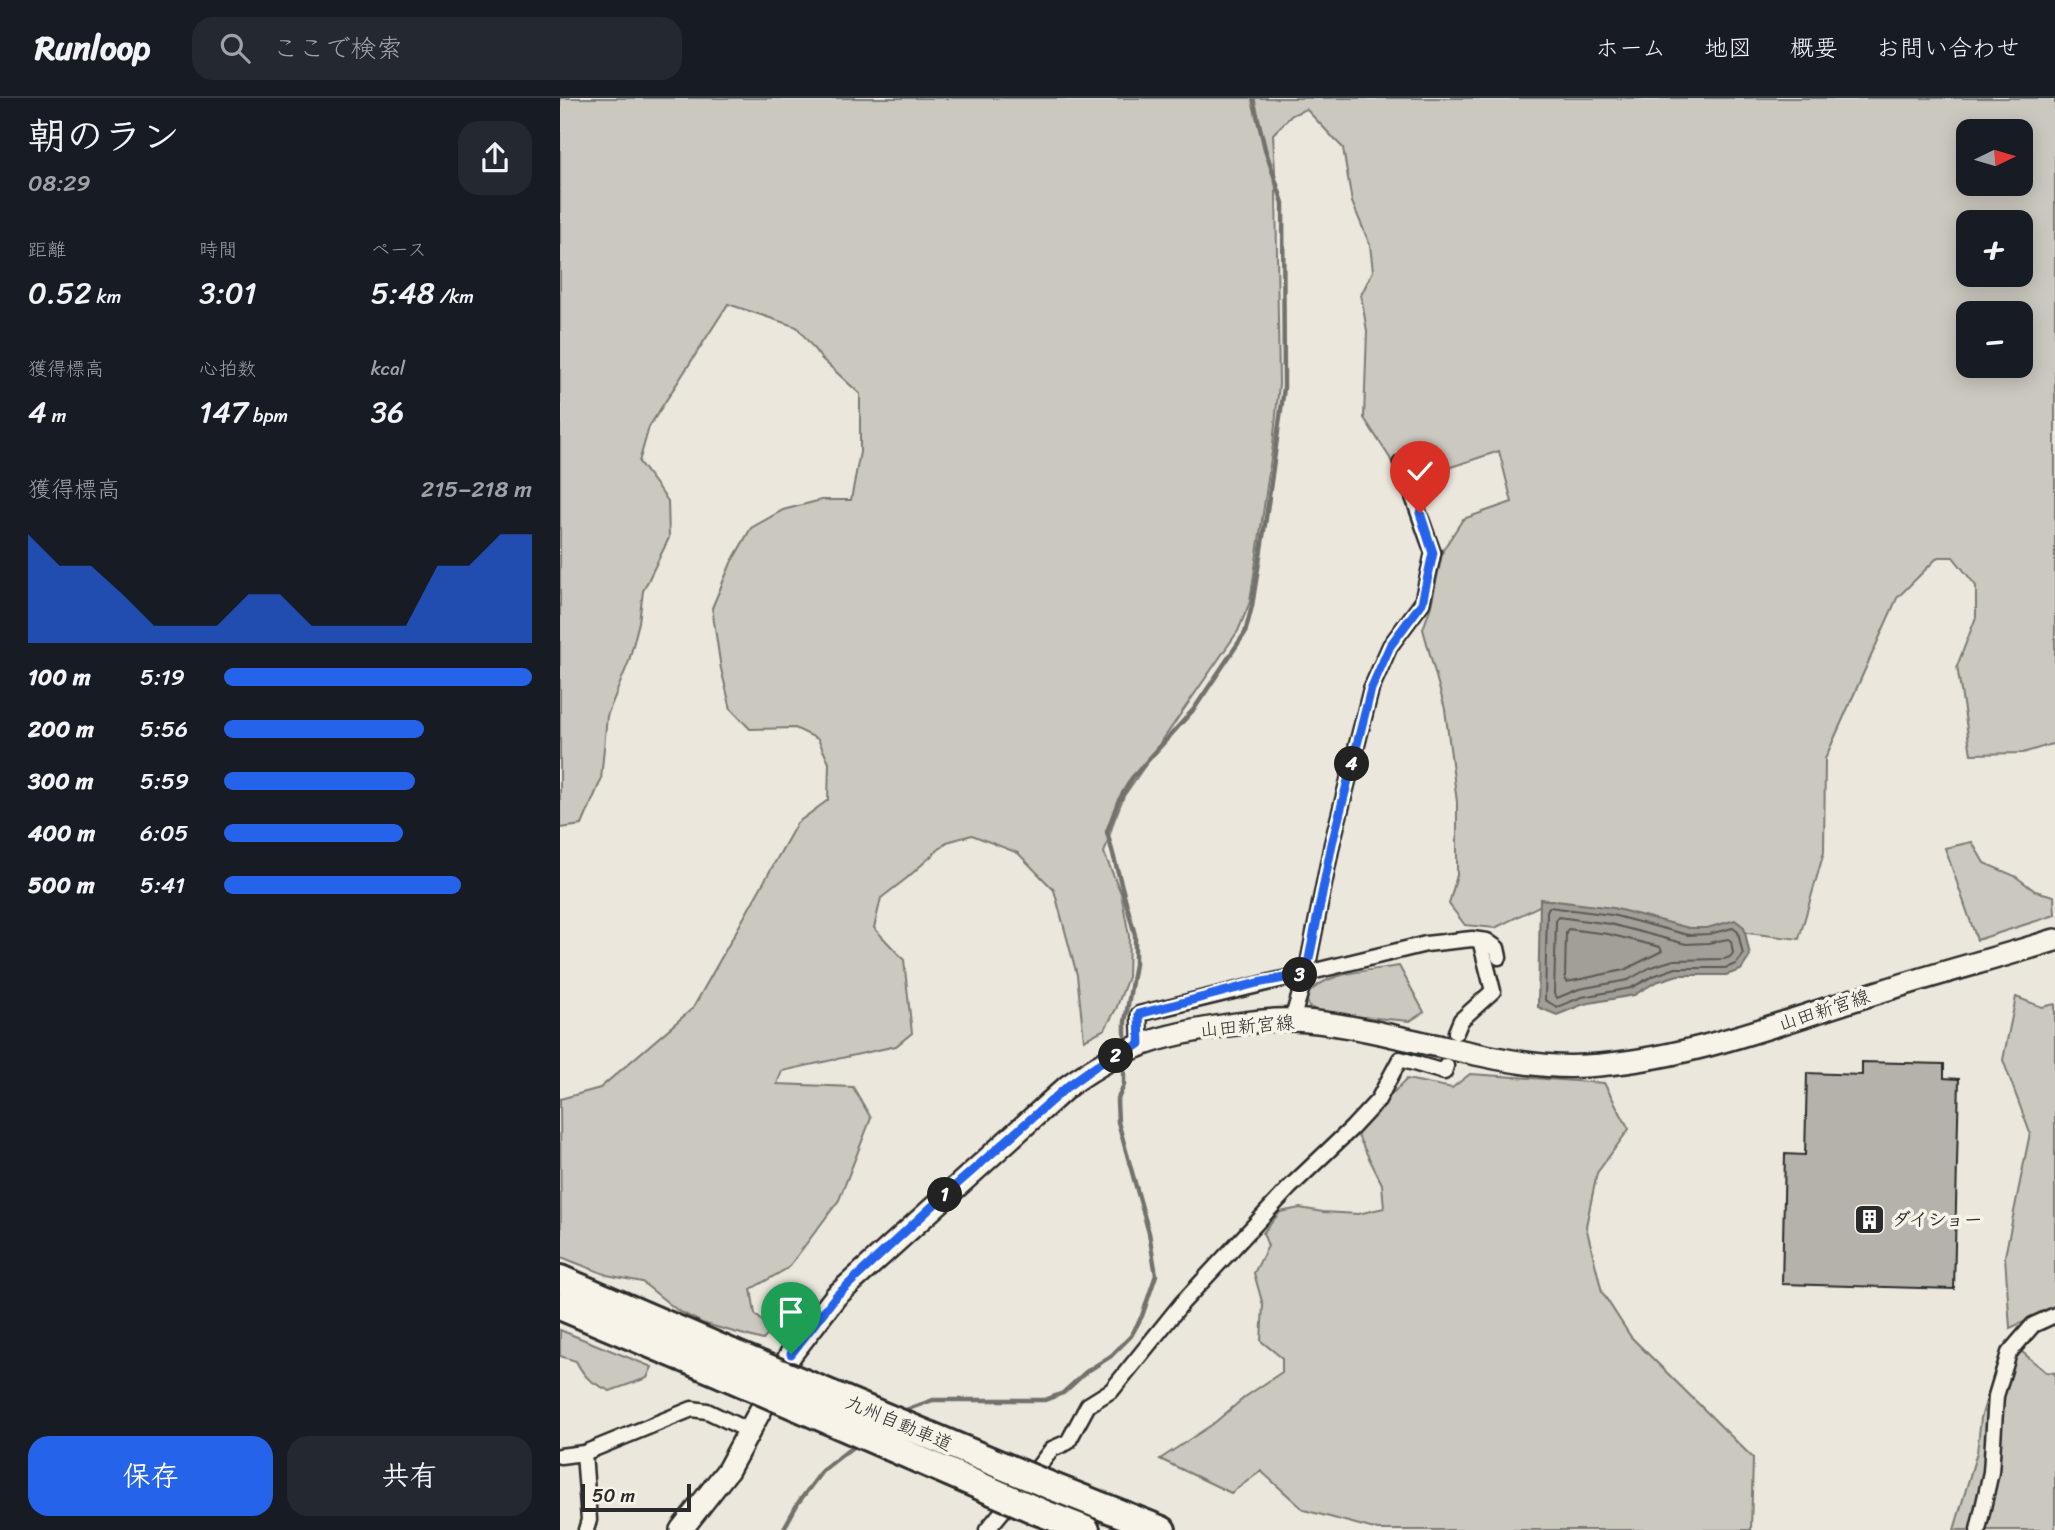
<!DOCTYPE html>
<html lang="ja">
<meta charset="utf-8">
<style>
body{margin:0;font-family:Sriracha,"Klee One",sans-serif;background:#242831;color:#f1f3f6;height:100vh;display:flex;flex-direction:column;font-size:26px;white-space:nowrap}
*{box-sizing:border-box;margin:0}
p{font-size:23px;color:#9ea1a6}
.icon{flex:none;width:38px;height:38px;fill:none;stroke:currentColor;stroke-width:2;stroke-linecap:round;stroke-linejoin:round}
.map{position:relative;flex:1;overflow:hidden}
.details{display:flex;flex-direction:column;background:#171b24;width:560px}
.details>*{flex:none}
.needle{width:46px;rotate:85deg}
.tools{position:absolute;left:1396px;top:21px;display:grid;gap:14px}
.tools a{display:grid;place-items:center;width:77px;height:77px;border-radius:14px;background:#171b24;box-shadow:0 4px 18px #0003;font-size:35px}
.scale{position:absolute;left:21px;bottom:18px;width:110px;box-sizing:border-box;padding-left:7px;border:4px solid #2b2b2b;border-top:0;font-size:19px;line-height:24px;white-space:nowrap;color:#2b2b2b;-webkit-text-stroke:5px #f7f3e8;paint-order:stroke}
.pin{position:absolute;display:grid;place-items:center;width:60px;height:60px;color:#fff;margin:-72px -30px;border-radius:50% 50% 50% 0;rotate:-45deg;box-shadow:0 0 7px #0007}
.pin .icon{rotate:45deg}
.km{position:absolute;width:35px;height:35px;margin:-18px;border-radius:50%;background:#222;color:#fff;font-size:19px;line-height:35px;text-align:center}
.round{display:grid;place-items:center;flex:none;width:74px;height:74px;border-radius:21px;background:#242831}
.summary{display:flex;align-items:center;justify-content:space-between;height:119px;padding:0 28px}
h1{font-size:38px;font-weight:600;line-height:52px}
.metrics{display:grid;grid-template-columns:repeat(3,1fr);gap:10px;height:119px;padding:7px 28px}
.metrics div{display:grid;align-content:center}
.metrics b{font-size:30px;font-weight:600}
.metrics small{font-size:19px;font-weight:400}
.metrics p{font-size:19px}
.chart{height:196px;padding:14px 28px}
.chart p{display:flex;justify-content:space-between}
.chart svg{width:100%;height:126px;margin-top:7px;fill:#2563eb;opacity:.7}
.button{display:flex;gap:14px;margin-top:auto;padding:14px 28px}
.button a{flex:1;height:80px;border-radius:21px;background:#2563eb;color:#fff;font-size:28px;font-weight:600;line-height:80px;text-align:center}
.button a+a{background:#242831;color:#f1f3f6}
ul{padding:0 28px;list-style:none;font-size:23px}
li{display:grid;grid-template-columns:112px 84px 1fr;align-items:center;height:52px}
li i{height:18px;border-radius:9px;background:#2563eb}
header{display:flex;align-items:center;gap:42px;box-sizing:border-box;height:98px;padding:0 35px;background:#171b24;border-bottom:2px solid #363941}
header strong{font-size:33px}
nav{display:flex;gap:38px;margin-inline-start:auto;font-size:24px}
.search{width:490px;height:63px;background:#242831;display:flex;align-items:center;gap:18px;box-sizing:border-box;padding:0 24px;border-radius:21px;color:#9ea1a6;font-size:26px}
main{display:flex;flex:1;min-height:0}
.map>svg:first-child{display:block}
</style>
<header>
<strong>Runloop</strong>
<div class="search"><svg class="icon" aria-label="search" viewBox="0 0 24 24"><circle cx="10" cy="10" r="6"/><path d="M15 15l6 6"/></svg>ここで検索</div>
<nav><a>ホーム</a><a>地図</a><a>概要</a><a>お問い合わせ</a></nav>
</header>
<main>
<section class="details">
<div class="summary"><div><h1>朝のラン</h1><p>08:29</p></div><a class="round"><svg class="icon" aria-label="share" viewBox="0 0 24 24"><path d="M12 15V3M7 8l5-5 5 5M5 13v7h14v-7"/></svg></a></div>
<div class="metrics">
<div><p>距離</p><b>0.52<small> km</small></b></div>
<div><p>時間</p><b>3:01</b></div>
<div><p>ペース</p><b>5:48<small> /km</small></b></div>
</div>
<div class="metrics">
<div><p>獲得標高</p><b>4<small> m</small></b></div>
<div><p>心拍数</p><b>147<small> bpm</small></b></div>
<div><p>kcal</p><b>36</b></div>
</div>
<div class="chart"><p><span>獲得標高</span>215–218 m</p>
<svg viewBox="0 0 160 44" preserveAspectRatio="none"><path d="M0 44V6L10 17L20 17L30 27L40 38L50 38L60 38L70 27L80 27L90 38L100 38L110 38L120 38L130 17L140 17L150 6L160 6V44z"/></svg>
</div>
<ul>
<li><b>100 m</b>5:19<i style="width:100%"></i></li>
<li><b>200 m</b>5:56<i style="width:65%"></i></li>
<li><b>300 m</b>5:59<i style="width:62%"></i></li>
<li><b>400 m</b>6:05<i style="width:58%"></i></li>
<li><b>500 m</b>5:41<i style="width:77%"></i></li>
</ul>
<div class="button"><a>保存</a><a>共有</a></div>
</section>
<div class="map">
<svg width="1495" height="1432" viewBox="0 0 1495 1432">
<rect width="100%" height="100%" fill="#ebe7dd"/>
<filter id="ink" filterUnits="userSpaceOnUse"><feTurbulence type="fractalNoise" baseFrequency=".0143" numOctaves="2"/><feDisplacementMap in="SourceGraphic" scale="14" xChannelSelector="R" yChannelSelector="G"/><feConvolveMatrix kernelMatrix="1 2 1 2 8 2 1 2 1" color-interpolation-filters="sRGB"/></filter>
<g filter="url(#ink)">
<path fill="#cbc8bf" stroke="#7b7a75" stroke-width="2" fill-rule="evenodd" d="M0 0H1495V645L1463 655 1411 656 1397 568 1416 519V488L1393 459H1378L1337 500 1265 661 1264 754 1239 841 1170 833 1092 840 1050 816 991 802 935 830 905 827 889 806 897 777V704L885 611 863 531 871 508 883 452 903 421 952 404 939 353 873 375 836 374 830 360 804 320 807 233 801 197 813 173 810 147 792 104 783 50 746 11 732 17 713 36 716 93 719 286 713 347 690 504 678 533 564 698 554 723 544 755 561 795 569 838 568 879 556 911 545 931 524 942 517 877 494 792 458 755 412 737 387 744 347 780 321 800 314 830 344 862 352 935 336 948 222 973 217 986 293 989 311 1020 279 1102 228 1170 191 1191 195 1216 212 1232 203 1242 142 1225 117 1212 82 1184 47 1177 1 1159 0 1001 40 990 133 910 237 725 268 702 269 665 258 641 235 630 190 631 171 611 161 571 152 510 171 465 191 430 223 412 261 402H291L300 354V296L261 260 237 229 168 206 89 329 79 364 108 403 109 440 83 493 79 524 69 563 47 618 41 682 22 727 0 730ZM1409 33H1461V86H1409ZM1409 124H1461V177H1409ZM1409 215H1461V268H1409Z
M1412 744 1424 765 1455 778 1475 793 1494 798 1495 817 1417 842 1385 750Z
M839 868 864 914 850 923 768 916 749 909 746 898C765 873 810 873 839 868Z
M1456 899 1482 909 1495 906V1210L1450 1230 1445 1158 1470 1035 1443 962Z
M910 976 1044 985 1069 1031 1037 1075 1026 1128 1042 1194 1071 1239 1193 1360 1191 1432H818L744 1412 701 1373 671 1395 600 1361 653 1326 685 1299 722 1274V1260L701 1243 703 1207 694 1175 708 1148 703 1135 720 1114 740 1110 763 1114 798 1116 824 1110 822 1086 795 1032 847 981 892 990Z
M0 1232 92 1269 87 1280 50 1293C31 1284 26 1282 16 1263L0 1258Z
M1455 1248 1486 1274 1495 1275V1432H1394L1417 1354 1421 1320 1436 1269Z"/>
<path fill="#a29f98" stroke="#72716c" stroke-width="2" d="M980 801 1053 810 1129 830H1147L1175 822 1184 829 1190 858 1181 872 1166 877H1118L1096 884 1074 897 1024 906 997 917 978 909Z"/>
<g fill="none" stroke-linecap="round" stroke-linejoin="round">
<path stroke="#5b5957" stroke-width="2" d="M989 809 1052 817 1128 837 1149 836 1173 830 1178 834 1183 857 1176 866 1165 870H1116L1093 878 1071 890 1022 899 997 909 985 902 987 813Z
M998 819 1050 826 1126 846 1148 845 1168 841 1171 843 1173 855 1170 859 1164 861 1114 862 1091 869 1068 882 1019 891 997 900 994 896 996 823Z
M1008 831 1048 836 1100 849 1102 853 1064 872 1007 884 1005 880 1006 834Z"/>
<path stroke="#72716c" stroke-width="4.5" d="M565 946V924L575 866V837L547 734 558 704 572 680 634 611 685 535 692 508 706 420 724 290 723 105 705 51 693 0
M340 1314 373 1302H485L503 1295 526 1274 551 1258 571 1238 582 1218 596 1177 589 1135 558 1024 557 1003 564 987V962
M223 1432 238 1405 263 1372 299 1344"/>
</g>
<path fill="#b5b2ab" stroke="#2b2b2b" stroke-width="2" d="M1302 964 1384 966V980L1399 981 1394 1191 1222 1186 1225 1056 1245 1057 1247 975 1302 977Z"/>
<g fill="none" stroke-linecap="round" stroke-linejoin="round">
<defs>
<path id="minor" d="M732 922 746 876 772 746 811 591 830 548 862 505 873 455 841 365
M896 934 901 922 933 893 920 842
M580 946 579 916 866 846 912 841 927 843 937 850 939 859
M24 1355 29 1422 26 1432
M0 1358 24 1355 132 1311 147 1313 189 1333
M468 1382 492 1351 508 1344 528 1307 552 1292 622 1205 730 1089 792 1030 818 1002 840 961 884 974 886 968
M427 1432 455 1398
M1418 1432 1431 1374 1436 1298 1449 1255 1473 1227 1495 1217"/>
<path id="secondary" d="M121 1432 168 1372 231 1256 276 1198 508 988C565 947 601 937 669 927 689 924 712 921 732 922 779 924 828 937 873 947 923 957 973 971 1025 968 1129 962 1224 923 1322 893 1379 875 1437 860 1495 842"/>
<path id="motorway" d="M0 1181 172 1255
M0 1208 164 1277
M491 1388 602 1432
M480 1414 526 1432"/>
</defs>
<use href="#minor" stroke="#2b2b2b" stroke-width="19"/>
<use href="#secondary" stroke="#2b2b2b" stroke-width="26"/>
<use href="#motorway" stroke="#2b2b2b" stroke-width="32"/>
<use href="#minor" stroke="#f7f3e8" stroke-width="14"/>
<use href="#secondary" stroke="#f7f3e8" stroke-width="21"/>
<use href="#motorway" stroke="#f7f3e8" stroke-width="26"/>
<defs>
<path id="motorway-bridge" d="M172 1255 491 1388
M164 1277 480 1414"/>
</defs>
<use href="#motorway-bridge" stroke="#2b2b2b" stroke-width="32" stroke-linecap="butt"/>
<use href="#motorway-bridge" stroke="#f7f3e8" stroke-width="26"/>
</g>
</g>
<g fill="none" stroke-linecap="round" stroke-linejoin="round" filter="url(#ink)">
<defs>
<path id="route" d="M231 1256 276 1198 378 1103 508 988 537 967 580 946 579 916 697 885 746 876 772 746 811 591 830 548 862 505 873 455 860 415"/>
</defs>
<use href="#route" stroke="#fff" stroke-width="14"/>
<use href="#route" stroke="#2563eb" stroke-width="9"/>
</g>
<defs>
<symbol id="building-square" viewBox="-11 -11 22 22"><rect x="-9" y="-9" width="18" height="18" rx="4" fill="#2b2b2b" stroke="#f7f3e8"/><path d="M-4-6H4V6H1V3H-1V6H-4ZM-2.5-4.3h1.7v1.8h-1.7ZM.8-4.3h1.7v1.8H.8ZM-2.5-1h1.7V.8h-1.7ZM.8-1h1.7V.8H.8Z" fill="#fff"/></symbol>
</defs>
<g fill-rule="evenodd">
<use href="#building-square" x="1292" y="1104" width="35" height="35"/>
</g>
<g text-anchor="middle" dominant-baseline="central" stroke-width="7" stroke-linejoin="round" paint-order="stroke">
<g font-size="19" fill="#2b2b2b" stroke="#f7f3e8">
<text transform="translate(1264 912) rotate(-18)">山田新宮線</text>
<text transform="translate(687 928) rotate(-5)">山田新宮線</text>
<text transform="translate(339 1325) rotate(23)">九州自動車道</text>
</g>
<g font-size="19" font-weight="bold" fill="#2b2b2b" stroke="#f7f3e8" text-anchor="start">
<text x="1332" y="1121">ダイショー</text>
</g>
</g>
</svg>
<div class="tools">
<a><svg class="needle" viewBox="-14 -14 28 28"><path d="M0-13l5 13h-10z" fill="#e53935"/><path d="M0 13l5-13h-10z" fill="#9ea1a6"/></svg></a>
<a>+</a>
<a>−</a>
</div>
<div class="scale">50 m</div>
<div class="pin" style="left:231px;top:1256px;background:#1e9e55"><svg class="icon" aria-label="arrive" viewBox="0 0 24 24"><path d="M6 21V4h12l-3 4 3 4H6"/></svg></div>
<div class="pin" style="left:860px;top:415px;background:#d93025"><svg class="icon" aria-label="check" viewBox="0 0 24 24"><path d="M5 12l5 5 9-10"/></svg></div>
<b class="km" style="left:385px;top:1097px">1</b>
<b class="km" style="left:556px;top:958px">2</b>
<b class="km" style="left:740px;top:877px">3</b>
<b class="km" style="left:792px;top:666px">4</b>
</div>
</main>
